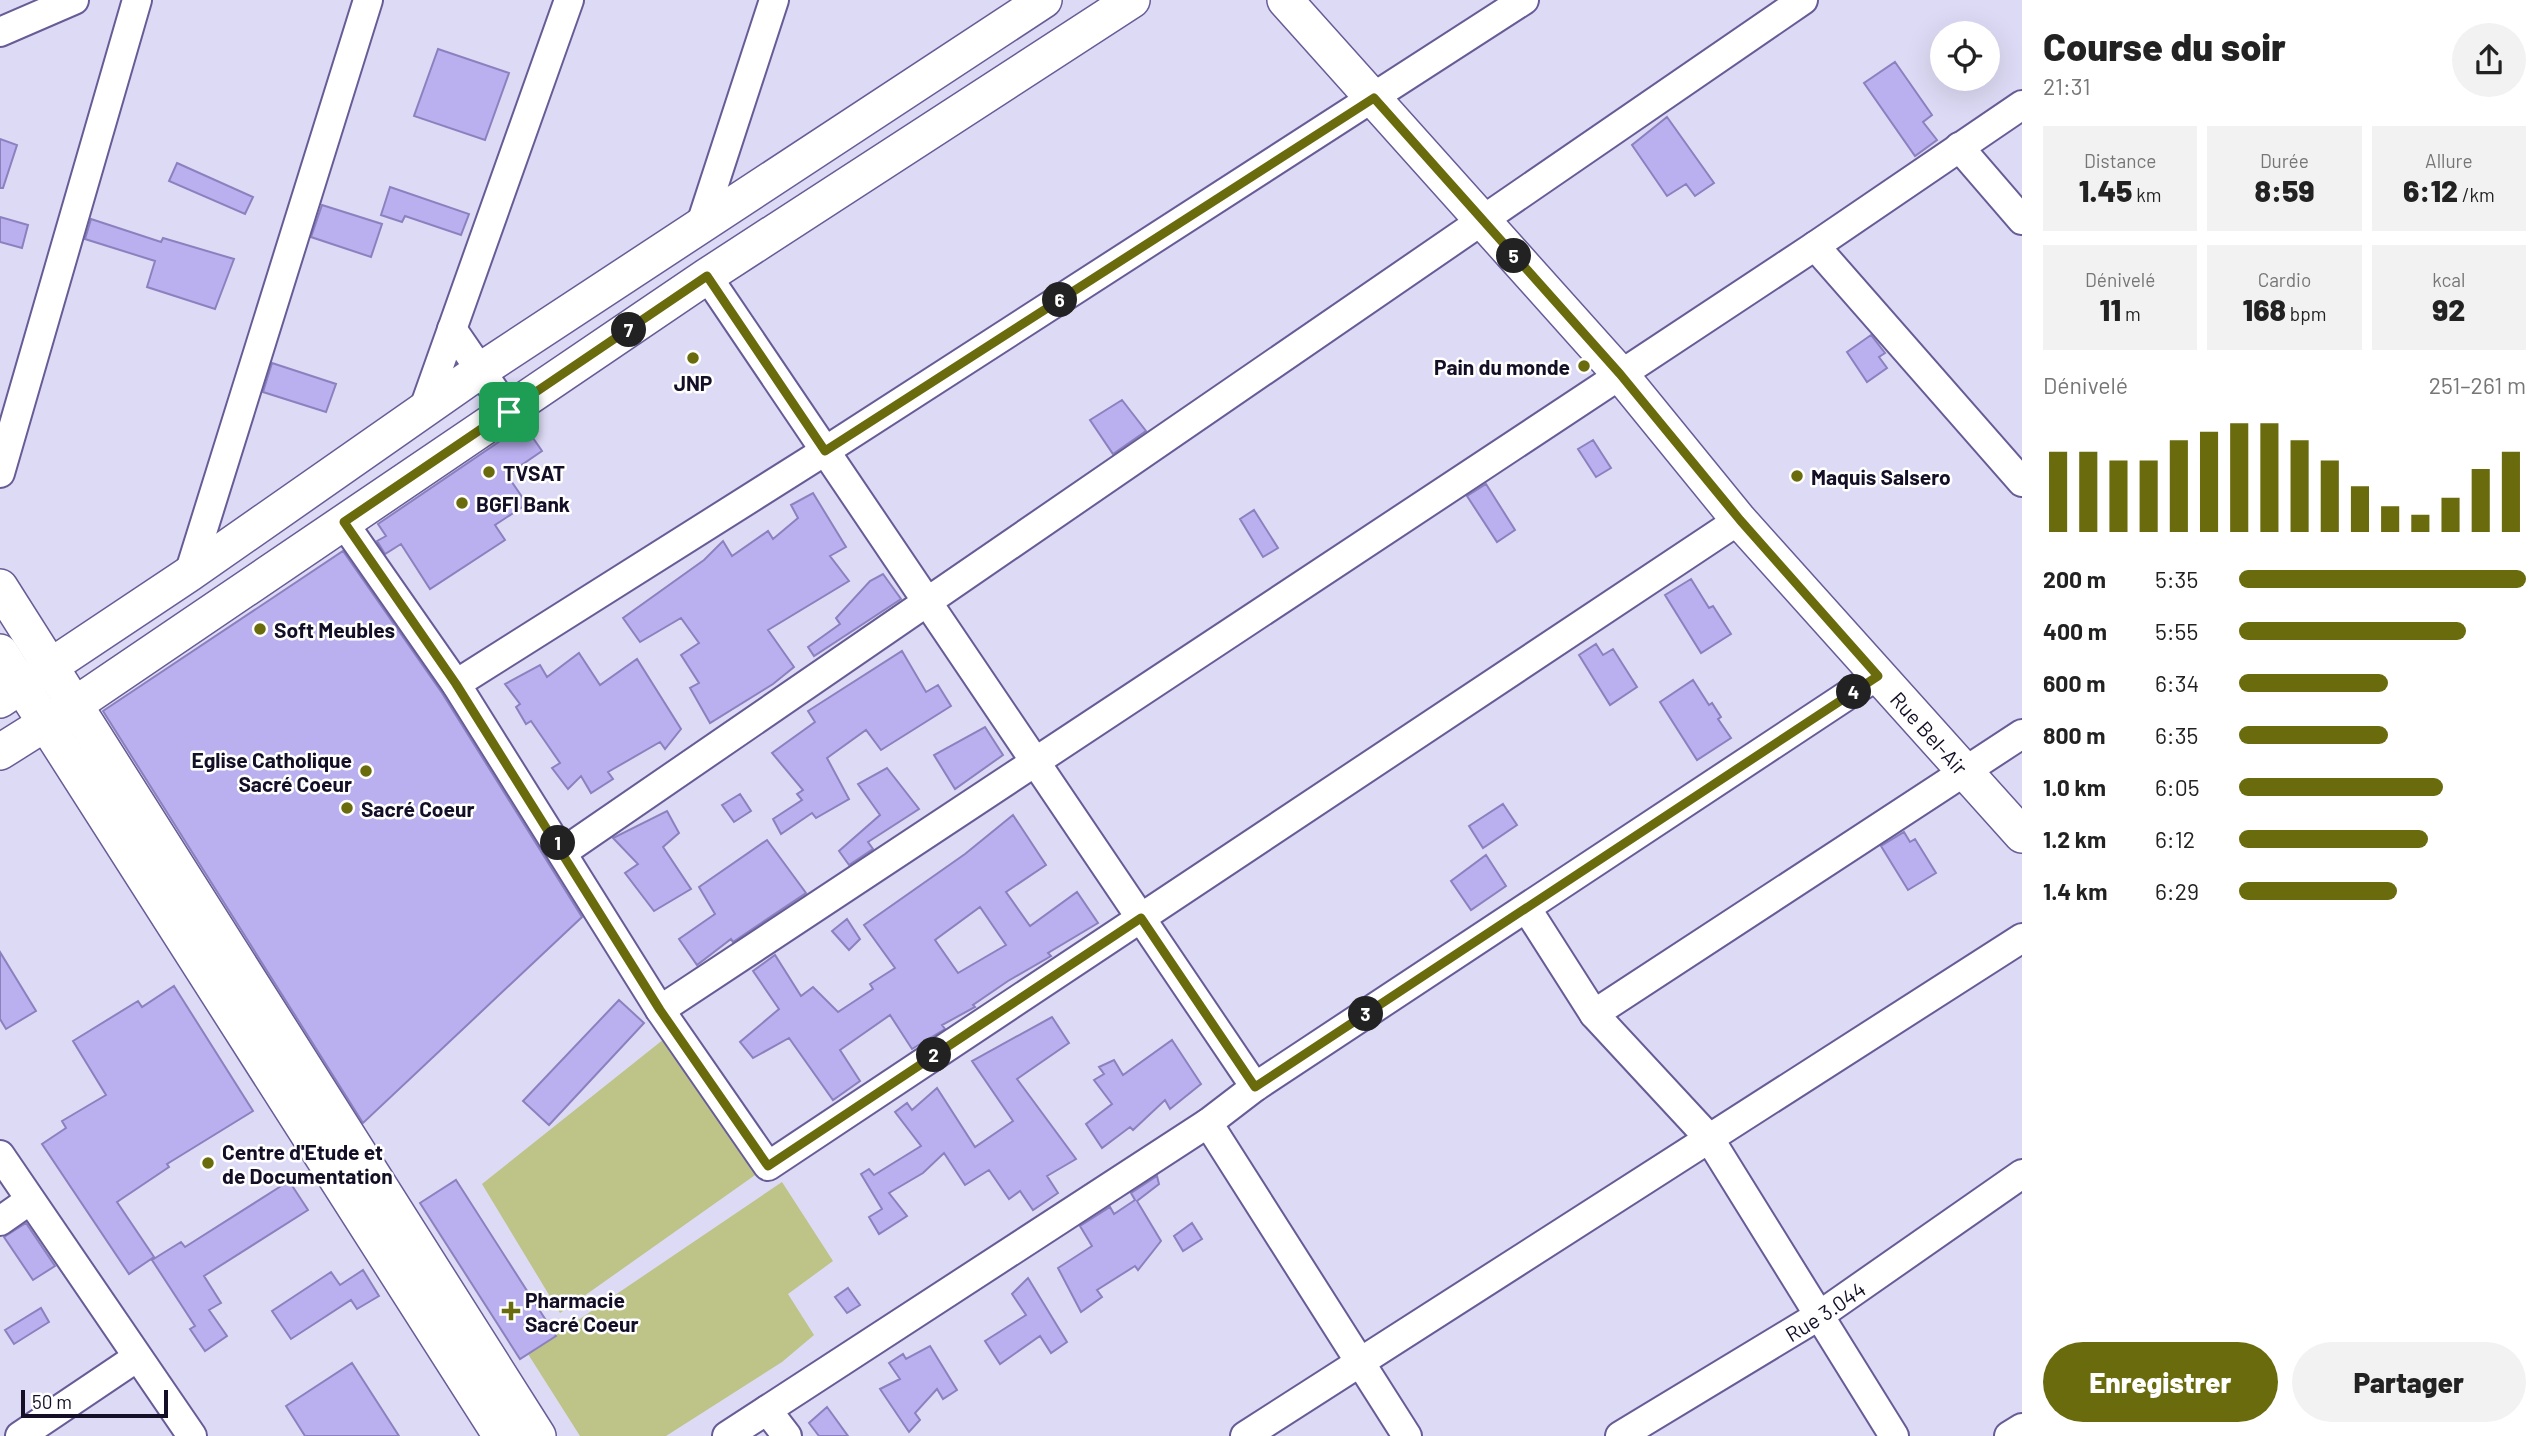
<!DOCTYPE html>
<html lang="fr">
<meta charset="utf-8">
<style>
body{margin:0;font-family:Barlow,sans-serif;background:#f2f2f2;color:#222;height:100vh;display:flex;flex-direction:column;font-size:26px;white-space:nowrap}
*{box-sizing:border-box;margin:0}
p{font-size:23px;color:#767676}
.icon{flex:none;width:38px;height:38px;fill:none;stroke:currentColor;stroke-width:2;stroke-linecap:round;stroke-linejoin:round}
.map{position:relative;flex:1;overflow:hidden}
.details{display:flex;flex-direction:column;background:#fff;width:525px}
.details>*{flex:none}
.tools{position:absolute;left:1930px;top:21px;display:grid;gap:14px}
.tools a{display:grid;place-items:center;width:70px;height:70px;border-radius:50%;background:#fff;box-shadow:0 7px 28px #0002;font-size:35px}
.scale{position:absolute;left:21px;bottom:18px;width:147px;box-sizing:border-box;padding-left:7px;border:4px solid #140f26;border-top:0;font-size:19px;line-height:24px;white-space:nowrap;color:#140f26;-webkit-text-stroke:5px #fff;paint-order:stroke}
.pin{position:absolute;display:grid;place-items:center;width:60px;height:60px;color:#fff;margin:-30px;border-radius:14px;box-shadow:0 4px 10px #0006}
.km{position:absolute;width:35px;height:35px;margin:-18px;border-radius:50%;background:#222;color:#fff;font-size:19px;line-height:35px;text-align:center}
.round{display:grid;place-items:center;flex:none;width:74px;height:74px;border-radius:37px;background:#f2f2f2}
.head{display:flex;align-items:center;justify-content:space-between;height:119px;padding:0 21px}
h1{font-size:38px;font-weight:800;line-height:52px}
.metrics{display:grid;grid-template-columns:repeat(3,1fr);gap:10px;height:119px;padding:7px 21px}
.metrics div{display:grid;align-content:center;border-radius:0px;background:#f2f2f2;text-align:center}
.metrics b{font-size:30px;font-weight:800}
.metrics small{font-size:19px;font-weight:400}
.metrics p{font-size:19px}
.chart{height:196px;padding:14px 21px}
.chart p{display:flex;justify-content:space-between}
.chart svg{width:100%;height:126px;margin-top:7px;stroke:#696b0d;stroke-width:6}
.action{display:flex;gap:14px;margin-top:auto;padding:14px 21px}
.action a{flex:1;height:80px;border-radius:42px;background:#696b0d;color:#fff;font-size:28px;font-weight:800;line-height:80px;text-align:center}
.action a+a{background:#f2f2f2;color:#222}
ul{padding:0 21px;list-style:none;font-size:23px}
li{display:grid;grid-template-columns:112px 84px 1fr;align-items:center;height:52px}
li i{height:18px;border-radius:9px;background:#696b0d}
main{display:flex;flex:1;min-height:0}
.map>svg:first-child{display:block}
</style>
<main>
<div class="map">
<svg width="2022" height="1436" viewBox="0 0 2022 1436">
<rect width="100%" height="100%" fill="#dddaf5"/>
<path fill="#bec387" d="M669 1035 768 1166 560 1313 482 1184Z
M782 1182 833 1261 788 1294 814 1335 782 1362 666 1436H580L528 1354Z"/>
<path fill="#bab0f0" stroke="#8c81bf" stroke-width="2" fill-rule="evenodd" d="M438 49 509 73 485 140 414 116Z
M1895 62 1932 115 1923 122 1937 140 1915 156 1864 83Z
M1667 117 1714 183 1695 196 1686 184 1667 196 1632 145Z
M0 139 17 145 3 188H0Z
M177 163 253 197 245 214 169 181Z
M390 187 469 214 461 235 405 216 402 222 381 215Z
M322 205 382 224 371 257 311 237Z
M0 217 28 225 22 248 0 242Z
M91 219 161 242 163 238 234 259 215 309 147 287 155 261 85 239Z
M1871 335 1885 353 1879 357 1887 368 1867 382 1847 352Z
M272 363 336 384 326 412 263 392Z
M1122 400 1146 431 1113 454 1090 420Z
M531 420 537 431 531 435 542 451 507 475 527 504 495 525 505 540 430 589 401 544 385 554 377 541 386 536 378 524Z
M1593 440 1611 468 1596 477 1578 449Z
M1486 484 1515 530 1497 542 1467 496Z
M813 493 846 547 830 556 849 581 768 630 794 667 773 684 710 723 690 688 699 683 681 655 699 643 681 618 640 642 623 618 704 560 723 541 732 556 768 531 773 539 798 518 791 505Z
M1254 510 1278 548 1263 557 1240 519Z
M343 551 442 693 582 917 363 1123 103 711Z
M883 574 901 599 814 656 808 647 840 624 836 618 870 581Z
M1691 579 1709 608 1713 606 1731 634 1701 653 1665 595Z
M1596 644 1603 655 1613 649 1637 687 1610 705 1579 655Z
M902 651 926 692 938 685 951 706 881 750 866 730 827 758 849 799 816 818 812 813 781 834 773 819 802 800 797 794 803 790 772 753 815 722 808 711Z
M579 653 600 685 637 659 681 729 665 749 660 742 608 772 613 779 591 793 581 776 568 789 552 768 560 763 531 721 526 724 516 707 520 704 505 684 540 665 547 677Z
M1693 680 1709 705 1712 703 1721 717 1718 719 1731 738 1697 760 1660 702Z
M985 727 1003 755 955 789 934 755Z
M887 768 919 809 868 842 873 849 849 865 839 851 880 815 858 784Z
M740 794 751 811 734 822 722 805Z
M1503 804 1517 825 1483 848 1469 826Z
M667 811 679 833 663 847 691 889 654 911 625 873 638 864 613 838Z
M1013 815 1046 865 1006 892 1030 926 1077 892 1098 923 1048 953 1051 956 1008 981 973 1005 975 1007 942 1025 945 1029 912 1049 890 1015 840 1050 860 1081 833 1100 789 1038 753 1058 740 1042 779 1009 753 971 775 955 801 996 813 987 838 1012 873 989 870 984 895 968 864 925 965 854ZM980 907 1006 945 958 973 935 940Z
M1904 832 1910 842 1915 839 1936 873 1908 890 1881 846Z
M767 840 806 893 733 942 731 939 697 965 679 939 715 914 699 887Z
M1486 855 1506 886 1471 910 1451 881Z
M847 919 860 939 849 950 832 931Z
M0 952 36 1011 6 1029 0 1019Z
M174 986 253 1111 167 1164 169 1167 117 1202 154 1257 129 1274 42 1144 66 1128 62 1121 106 1095 73 1041 138 1001 142 1007Z
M619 1000 644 1023 549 1125 523 1101Z
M1052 1017 1069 1043 1017 1079 1076 1159 1047 1176 1058 1193 1033 1210 1020 1191 1009 1199 989 1170 965 1185 944 1153 923 1173 889 1193 907 1216 879 1234 869 1217 882 1209 861 1174 869 1169 874 1175 921 1146 895 1112 907 1103 912 1110 937 1088 975 1147 1013 1121 972 1061Z
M1172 1040 1201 1084 1170 1109 1165 1100 1133 1130 1130 1127 1102 1148 1086 1124 1112 1104 1094 1080 1104 1074 1099 1067 1114 1060 1123 1075Z
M1157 1176 1159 1184 1137 1201 1161 1241 1138 1270 1135 1266 1097 1290 1102 1297 1081 1312 1058 1268 1092 1246 1080 1226 1110 1207 1114 1214 1135 1200 1131 1193Z
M456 1180 556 1336 520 1359 420 1203Z
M289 1181 308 1210 204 1276 221 1303 209 1310 227 1336 205 1351 190 1329 195 1326 152 1260 181 1242 185 1247Z
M26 1223 55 1266 33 1280 4 1237Z
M1192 1223 1202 1239 1183 1251 1174 1236Z
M363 1270 379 1296 357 1309 351 1300 291 1339 272 1311 331 1272 340 1285Z
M1028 1278 1067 1342 1051 1353 1040 1336 1000 1364 985 1341 1026 1315 1012 1294Z
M848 1288 860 1305 847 1313 835 1297Z
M41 1308 49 1322 14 1344 5 1330Z
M930 1346 957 1390 943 1399 937 1389 915 1413 920 1420 909 1432 880 1389 900 1379 889 1363 903 1354 906 1359Z
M352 1363 399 1436H305L286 1406Z
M827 1407 848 1436H819L809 1423Z"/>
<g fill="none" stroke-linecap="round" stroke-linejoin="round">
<defs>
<g id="minor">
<path d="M0 32 74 0"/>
<path d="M1959 147 2022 220"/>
<path d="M700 227 774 0"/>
<path d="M1815 246 2022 482"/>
<path d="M707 276 1255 1087"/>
<path d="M452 329 509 412"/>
<path d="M423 411 569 0"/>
<path d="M0 473 137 0"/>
<path d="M343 522 456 684 660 1010 768 1166 1739 520"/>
<path d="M189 574 368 0"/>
<path d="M456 684 825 451 1524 0"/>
<path d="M563 852 1803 0"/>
<path d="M1527 909 1594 1014 1709 1138 1894 1436"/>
<path d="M660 1010 1815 246 2022 105"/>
<path d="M1594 1014 2022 734"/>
<path d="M1208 1123 1407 1436"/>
<path d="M0 1155 192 1436"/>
<path d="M0 1221 30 1200"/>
<path d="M767 1410 787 1436"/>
<path d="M20 1436 136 1358"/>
<path d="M727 1436 1208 1123 1255 1087 1878 675"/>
<path d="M1245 1436 2022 938"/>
<path id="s1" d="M1620 1436 1820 1315 2022 1174"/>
<path d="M2009 1436 2022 1428"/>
</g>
<g id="major">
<path id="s2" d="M1285 0 1620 374 1739 520 2022 835"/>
<path d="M0 587 538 1436"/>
<path d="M0 652 501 1436"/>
<path d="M0 700 189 574 481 370 1044 0"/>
<path d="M0 752 73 706 707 276 1132 0"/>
</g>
</defs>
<use href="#minor" stroke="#675c96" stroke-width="32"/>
<use href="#major" stroke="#675c96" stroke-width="38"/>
<use href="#minor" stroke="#fff" stroke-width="28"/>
<use href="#major" stroke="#fff" stroke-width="35"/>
</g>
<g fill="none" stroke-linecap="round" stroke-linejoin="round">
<defs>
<path id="route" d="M1374 98 1620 374 1740 520 1878 676 1255 1087 1141 918 768 1166 660 1010 456 684 344 522 707 276 825 451Z"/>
</defs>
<use href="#route" stroke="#fff" stroke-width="14"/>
<use href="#route" stroke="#696b0d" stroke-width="9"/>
</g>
<g fill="#696b0d" stroke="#fff" stroke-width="2.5">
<circle cx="693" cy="358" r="7"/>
<circle cx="1584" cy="366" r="7"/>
<circle cx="489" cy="472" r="7"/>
<circle cx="1797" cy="476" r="7"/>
<circle cx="462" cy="503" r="7"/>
<circle cx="260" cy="629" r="7"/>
<circle cx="366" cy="771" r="7"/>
<circle cx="347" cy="808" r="7"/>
<circle cx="208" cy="1163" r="7"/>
<path d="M507.5 1300.5h7v7h7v7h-7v7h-7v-7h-7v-7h7z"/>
</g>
<g text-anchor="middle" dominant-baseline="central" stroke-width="5" stroke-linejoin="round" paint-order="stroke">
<g font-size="21" font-weight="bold" fill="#140f26" stroke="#fff" text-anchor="start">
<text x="1570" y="366" text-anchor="end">Pain du monde</text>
<text x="693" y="382" text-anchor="middle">JNP</text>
<text x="503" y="472">TVSAT</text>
<text x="1811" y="476">Maquis Salsero</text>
<text x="476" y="503">BGFI Bank</text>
<text x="274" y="629">Soft Meubles</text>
<text x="352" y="759" text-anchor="end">Eglise Catholique<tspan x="352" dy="24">Sacré Coeur</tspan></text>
<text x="361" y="808">Sacré Coeur</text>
<text x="222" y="1151">Centre d'Etude et<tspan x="222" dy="24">de Documentation</tspan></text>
<text x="525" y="1299">Pharmacie<tspan x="525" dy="24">Sacré Coeur</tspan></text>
</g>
<g font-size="21" fill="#140f26" stroke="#fff">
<text stroke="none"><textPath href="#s2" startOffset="976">Rue Bel-Air</textPath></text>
<text stroke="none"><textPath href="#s1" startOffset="240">Rue 3.044</textPath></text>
</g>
</g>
</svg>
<div class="tools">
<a><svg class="icon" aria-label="locate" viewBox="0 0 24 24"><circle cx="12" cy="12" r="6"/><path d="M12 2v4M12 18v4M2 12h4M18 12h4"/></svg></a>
</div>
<div class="scale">50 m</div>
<div class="pin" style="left:509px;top:412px;background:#1e9e55"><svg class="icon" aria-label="arrive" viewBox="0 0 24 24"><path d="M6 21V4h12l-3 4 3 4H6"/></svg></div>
<b class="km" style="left:558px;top:843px">1</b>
<b class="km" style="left:934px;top:1055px">2</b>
<b class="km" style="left:1366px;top:1014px">3</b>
<b class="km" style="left:1854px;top:692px">4</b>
<b class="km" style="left:1514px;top:256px">5</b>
<b class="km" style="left:1060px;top:300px">6</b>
<b class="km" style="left:629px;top:330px">7</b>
</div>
<section class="details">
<div class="head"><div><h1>Course du soir</h1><p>21:31</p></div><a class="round"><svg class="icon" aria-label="share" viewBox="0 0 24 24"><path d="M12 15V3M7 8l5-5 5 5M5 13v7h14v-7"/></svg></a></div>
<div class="metrics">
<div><p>Distance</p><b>1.45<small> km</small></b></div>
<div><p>Durée</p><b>8:59</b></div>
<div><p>Allure</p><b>6:12<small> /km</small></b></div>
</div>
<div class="metrics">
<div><p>Dénivelé</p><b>11<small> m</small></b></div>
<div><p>Cardio</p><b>168<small> bpm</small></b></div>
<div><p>kcal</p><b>92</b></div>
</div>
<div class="chart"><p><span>Dénivelé</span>251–261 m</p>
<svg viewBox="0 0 160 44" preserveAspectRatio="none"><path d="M5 44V16M15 44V16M25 44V19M35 44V19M45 44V12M55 44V9M65 44V6M75 44V6M85 44V12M95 44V19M105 44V28M115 44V35M125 44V38M135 44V32M145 44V22M155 44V16"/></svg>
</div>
<ul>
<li><b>200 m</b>5:35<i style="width:100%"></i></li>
<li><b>400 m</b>5:55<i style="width:79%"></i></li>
<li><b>600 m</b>6:34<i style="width:52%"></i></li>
<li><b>800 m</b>6:35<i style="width:52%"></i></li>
<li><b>1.0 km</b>6:05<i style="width:71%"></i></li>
<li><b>1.2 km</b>6:12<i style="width:66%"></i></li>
<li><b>1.4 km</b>6:29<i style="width:55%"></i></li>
</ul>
<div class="action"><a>Enregistrer</a><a>Partager</a></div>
</section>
</main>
